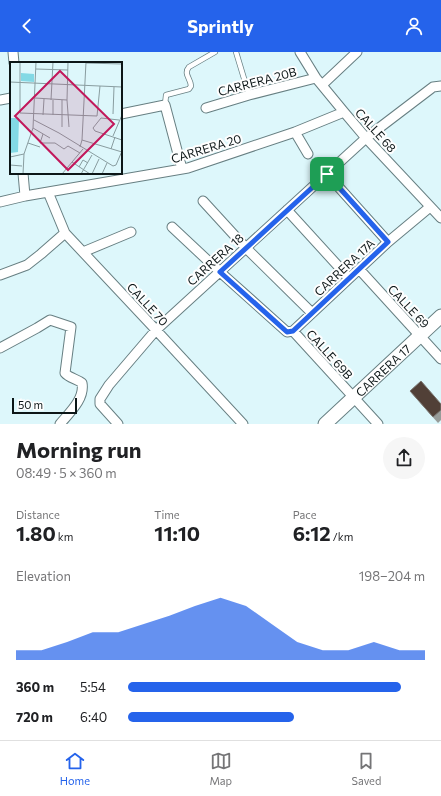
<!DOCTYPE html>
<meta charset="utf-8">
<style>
body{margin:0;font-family:Commissioner,sans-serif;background:#f6f6f6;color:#202124;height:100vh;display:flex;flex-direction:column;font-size:15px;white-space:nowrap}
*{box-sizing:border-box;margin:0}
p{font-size:13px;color:#757577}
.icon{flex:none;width:22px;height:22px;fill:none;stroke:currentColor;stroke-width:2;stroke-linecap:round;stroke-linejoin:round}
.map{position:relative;height:372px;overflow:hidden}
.side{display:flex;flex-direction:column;background:#fff;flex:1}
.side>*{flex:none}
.scale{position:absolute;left:12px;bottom:10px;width:65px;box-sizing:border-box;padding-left:4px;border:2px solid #0c1617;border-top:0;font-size:11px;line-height:14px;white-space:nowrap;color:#0c1617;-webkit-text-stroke:3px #fefefe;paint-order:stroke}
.pin{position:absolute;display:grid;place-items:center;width:34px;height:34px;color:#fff;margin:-17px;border-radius:8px;box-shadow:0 2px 6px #0006}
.round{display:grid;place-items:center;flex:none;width:42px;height:42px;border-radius:21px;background:#f6f6f6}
.headline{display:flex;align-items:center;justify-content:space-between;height:68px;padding:0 16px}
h1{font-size:22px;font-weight:700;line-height:30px}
.figures{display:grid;grid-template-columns:repeat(3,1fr);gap:6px;height:68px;padding:4px 16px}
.figures div{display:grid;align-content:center}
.figures b{font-size:20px;font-weight:700}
.figures small{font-size:11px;font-weight:400}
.figures p{font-size:11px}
.chart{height:112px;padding:8px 16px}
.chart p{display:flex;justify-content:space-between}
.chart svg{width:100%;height:72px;margin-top:4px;fill:#2563eb;opacity:.7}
ul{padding:0 16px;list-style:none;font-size:13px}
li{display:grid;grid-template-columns:64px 48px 1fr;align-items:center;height:30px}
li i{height:10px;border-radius:5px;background:#2563eb}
header{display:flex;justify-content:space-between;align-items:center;height:52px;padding:0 16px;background:#2563eb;color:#fff;font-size:18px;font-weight:700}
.tabs{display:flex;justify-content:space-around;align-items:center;height:56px;border-top:1px solid #e0e0e0;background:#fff;font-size:11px;color:#757577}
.tabs a{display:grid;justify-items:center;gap:2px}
.tabs .active{color:#2563eb}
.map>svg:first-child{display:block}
</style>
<header><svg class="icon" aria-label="back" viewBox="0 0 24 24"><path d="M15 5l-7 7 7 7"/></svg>Sprintly<svg class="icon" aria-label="person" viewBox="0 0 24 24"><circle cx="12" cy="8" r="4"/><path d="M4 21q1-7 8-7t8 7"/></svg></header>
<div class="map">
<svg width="441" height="372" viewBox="0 0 441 372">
<rect width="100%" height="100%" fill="#ddf7fb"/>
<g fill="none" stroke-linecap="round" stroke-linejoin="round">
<defs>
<path id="lane" d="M236 0 249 43
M165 53 166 43 189 37 191 34C191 27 183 22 189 15L215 0"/>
<path id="street" d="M13 0 14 11
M300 0 316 26 344 60 366 86 441 166
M322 33 357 0
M0 48 11 46
M206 56 249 43 316 26
M121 62 165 53 182 117
M295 80 308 102
M23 121 25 144
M327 122 388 190
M48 140 65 181 156 278 243 372
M203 149 246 196 312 261
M0 150 25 144 188 116 295 80 344 60
M287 158 349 226
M172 175 220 220 287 280 293 279
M83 200 131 180
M359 217 441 307
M0 223 27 213 41 202 65 181
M293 279 388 190 430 155
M293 279 378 372
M0 296 37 276 50 268 71 275 65 321C69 326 77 327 82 331 85 347 69 361 60 372
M118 372 100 352V347L109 333 156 278 366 86 433 35 441 34"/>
<g id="secondary">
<path id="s1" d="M325 372 441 264"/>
</g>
</defs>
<use href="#lane" stroke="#677f82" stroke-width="6"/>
<use href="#street" stroke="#677f82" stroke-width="11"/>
<use href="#secondary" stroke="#677f82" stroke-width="15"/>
<use href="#lane" stroke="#fff" stroke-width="4.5"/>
<use href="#street" stroke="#fff" stroke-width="9"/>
<use href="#secondary" stroke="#fff" stroke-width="13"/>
</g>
<path fill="#979c99" d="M410 339 441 352V368L438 371 415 345Z"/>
<path fill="#514037" stroke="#7b7772" d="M421 329 441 352V358L433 365 410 339Z"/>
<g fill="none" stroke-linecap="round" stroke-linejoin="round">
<defs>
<path id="route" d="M327 122 388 190 293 279 287 280 220 220Z"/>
</defs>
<use href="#route" stroke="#fff" stroke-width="8"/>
<use href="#route" stroke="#2563eb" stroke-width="5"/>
</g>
<g text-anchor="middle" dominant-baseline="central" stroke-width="4" stroke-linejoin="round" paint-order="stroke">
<g font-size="12" fill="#0c1617" stroke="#fefefe">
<text transform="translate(257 29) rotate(-15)">CARRERA 20B</text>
<text transform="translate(376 78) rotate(48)">CALLE 68</text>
<text transform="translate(206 96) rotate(-17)">CARRERA 20</text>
<text transform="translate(215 207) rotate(-42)">CARRERA 18</text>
<text transform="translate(344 215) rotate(-43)">CARRERA 17A</text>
<text transform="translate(148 252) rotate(47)">CALLE 70</text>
<text transform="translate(409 254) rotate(47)">CALLE 69</text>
<text transform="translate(330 302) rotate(48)">CALLE 69B</text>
<text stroke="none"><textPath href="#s1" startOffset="79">CARRERA 17</textPath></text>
</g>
</g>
<g transform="translate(10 10)">
<rect width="112" height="112" fill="#ddf7fb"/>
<path d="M11 11 24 12V20L11 19ZM0 56H9L8 90 0 91Z" fill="#83d9e5"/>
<path fill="none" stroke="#899da0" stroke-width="1" d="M10 0V51L87 54 90 24M58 0 57 38 59 65M76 1 112 2M26 7 58 8M0 20 112 25M25 36 57 38M41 38 43 0M103 52 104 25M33 53 34 37M43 53V38M24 58 49 71 103 104 106 103 112 89M109 58 91 56 83 66 85 69 112 78M52 65V38M23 66 40 76M33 72 30 81H45L54 87 58 84 70 91M103 74 112 53M72 78 112 90M18 81 30 85M70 85 72 78 76 0M101 87 105 75M0 95 14 92M62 100 80 112M0 103 12 104M69 105 73 98 78 101M13 112 14 92 23 66 26 0M52 112 73 87M71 112 82 93M82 112 89 97M92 112 97 101"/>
<path fill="#c2185b" fill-opacity="0.15" stroke="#c2185b" stroke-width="2" d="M50 9 104 62 58 108 5 54Z"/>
<rect width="112" height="112" fill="none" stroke="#0c1617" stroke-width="2"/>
</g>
</svg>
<div class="scale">50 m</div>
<div class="pin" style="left:327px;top:122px;background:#1e9e55"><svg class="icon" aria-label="arrive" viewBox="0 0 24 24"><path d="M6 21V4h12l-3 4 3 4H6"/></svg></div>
</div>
<section class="side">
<div class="headline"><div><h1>Morning run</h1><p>08:49 · 5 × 360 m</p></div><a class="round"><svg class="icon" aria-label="share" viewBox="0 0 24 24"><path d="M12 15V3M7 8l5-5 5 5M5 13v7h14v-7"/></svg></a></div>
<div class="figures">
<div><p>Distance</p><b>1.80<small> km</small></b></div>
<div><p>Time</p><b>11:10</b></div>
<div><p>Pace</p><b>6:12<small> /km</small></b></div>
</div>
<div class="chart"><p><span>Elevation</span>198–204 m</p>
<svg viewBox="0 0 160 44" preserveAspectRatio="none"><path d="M0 44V38L10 38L20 33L30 27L40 27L50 22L60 17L70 11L80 6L90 11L100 22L110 33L120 38L130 38L140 33L150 38L160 38V44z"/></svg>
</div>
<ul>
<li><b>360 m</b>5:54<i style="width:92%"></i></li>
<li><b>720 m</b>6:40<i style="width:56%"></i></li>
</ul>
</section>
<nav class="tabs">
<a class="active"><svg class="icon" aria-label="home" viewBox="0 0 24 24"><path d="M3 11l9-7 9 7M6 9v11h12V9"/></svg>Home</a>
<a><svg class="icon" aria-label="map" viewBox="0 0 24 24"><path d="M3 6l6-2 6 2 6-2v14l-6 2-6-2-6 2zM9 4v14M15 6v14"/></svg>Map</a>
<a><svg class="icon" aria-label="saved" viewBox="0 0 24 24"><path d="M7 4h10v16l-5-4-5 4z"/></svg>Saved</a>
</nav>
